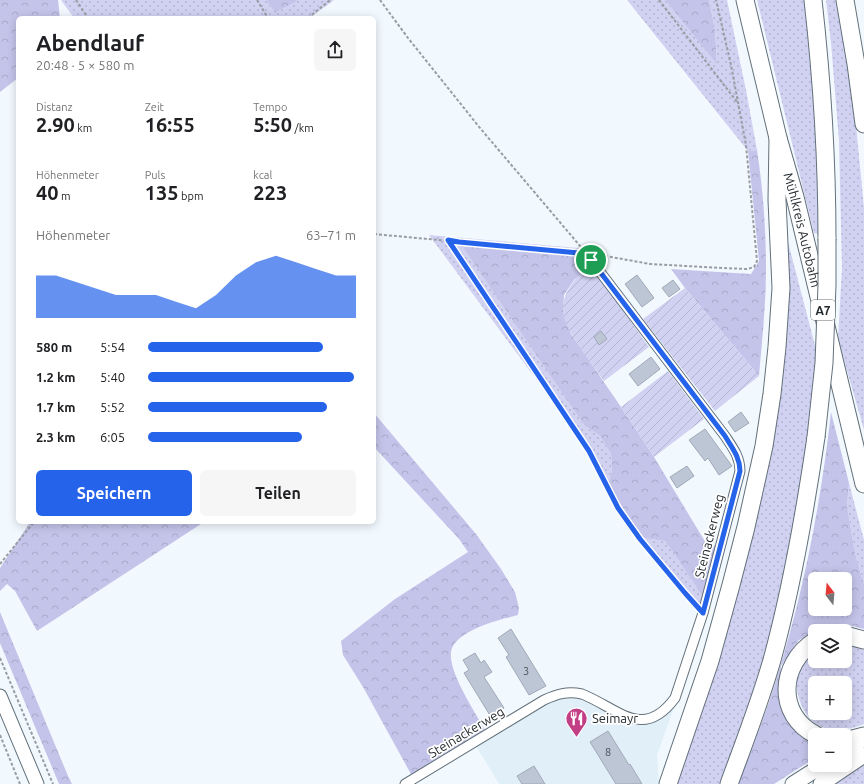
<!DOCTYPE html>
<html lang="de">
<meta charset="utf-8">
<style>
body{margin:0;font-family:Ubuntu,sans-serif;background:#f6f6f6;color:#202124;height:100vh;display:flex;flex-direction:column;font-size:15px;white-space:nowrap}
*{box-sizing:border-box;margin:0}
p{font-size:13px;color:#757577}
.icon{flex:none;width:22px;height:22px;fill:none;stroke:currentColor;stroke-width:2;stroke-linecap:round;stroke-linejoin:round}
.map{position:relative;flex:1;overflow:hidden}
.details{position:absolute;left:16px;top:16px;width:360px;height:508px;display:flex;flex-direction:column;background:#fff;border-radius:6px;box-shadow:0 2px 10px #0003}
.details>*{flex:none}
.needle{width:26px;rotate:344deg}
.buttons{position:absolute;left:808px;top:572px;display:grid;gap:8px}
.buttons a{display:grid;place-items:center;width:44px;height:44px;border-radius:6px;background:#fff;box-shadow:0 2px 10px #0003;font-size:20px}
.pin{position:absolute;display:grid;place-items:center;width:34px;height:34px;color:#fff;margin:-17px;border:2px solid #fff;border-radius:50%;box-shadow:0 1px 4px #0007}
.round{display:grid;place-items:center;flex:none;width:42px;height:42px;border-radius:6px;background:#f6f6f6}
.headline{display:flex;align-items:center;justify-content:space-between;height:68px;padding:0 20px}
h1{font-size:22px;font-weight:700;line-height:30px}
.metrics{display:grid;grid-template-columns:repeat(3,1fr);gap:6px;height:68px;padding:4px 20px}
.metrics div{display:grid;align-content:center}
.metrics b{font-size:20px;font-weight:700}
.metrics small{font-size:11px;font-weight:400}
.metrics p{font-size:11px}
.chart{height:112px;padding:8px 20px}
.chart p{display:flex;justify-content:space-between}
.chart svg{width:100%;height:72px;margin-top:4px;fill:#2563eb;opacity:.7}
.primary-button{display:flex;gap:8px;margin-top:auto;padding:8px 20px}
.primary-button a{flex:1;height:46px;border-radius:6px;background:#2563eb;color:#fff;font-size:16px;font-weight:700;line-height:46px;text-align:center}
.primary-button a+a{background:#f6f6f6;color:#202124}
ul{padding:0 20px;list-style:none;font-size:13px}
li{display:grid;grid-template-columns:64px 48px 1fr;align-items:center;height:30px}
li i{height:10px;border-radius:5px;background:#2563eb}
.map>svg:first-child{display:block}
</style>
<div class="map">
<svg width="864" height="784" viewBox="0 0 864 784">
<defs>
<pattern id="grass-dots" width="8" height="8" patternUnits="userSpaceOnUse"><rect width="8" height="8" fill="#d1d1f2"/><path d="M2 2h.1M6 6h.1" fill="none" stroke="#b3b4d0" stroke-width="1.8" stroke-linecap="round"/></pattern>
<pattern id="forest-crowns" width="20" height="18" patternUnits="userSpaceOnUse"><rect width="20" height="18" fill="#c4c4ea"/><path d="M2 6a3 3 0 1 1 6 0M12 15a3 3 0 1 1 6 0" fill="none" stroke="#a8a9c9"/></pattern>
<pattern id="garden-furrows" width="10" height="10" patternUnits="userSpaceOnUse"><rect width="10" height="10" fill="#d1d1f2"/><path d="M-1 1l2-2M0 10L10 0M9 11l2-2" fill="none" stroke="#b3b4d0"/></pattern>
</defs>
<rect width="100%" height="100%" fill="#f2f9fe"/>
<path fill="#e1eff9" d="M575 697 586 699 630 724 640 725 651 723 663 718 675 705 657 755 659 781 658 784H499L476 746 550 702 564 698Z"/>
<path fill="url(#grass-dots)" fill-rule="evenodd" d="M61 0H266L275 13 299 0H334L310 18H74Z
M627 0H665L717 63 715 30 709 0H727L746 90 757 150 748 151Z
M757 0H808L816 90 819 234 814 233Z
M826 0H837L846 49 856 125 864 208V430L838 339 842 268 839 141 831 43Z
M429 235 578 248 582 249V252L579 253 494 246 464 247 584 425 600 436 611 454 612 470 608 484 642 538 665 541 673 552 702 596 698 611 630 532 617 513 586 453 539 383Z
M788 242 818 357 807 445 790 551 769 642 742 731 722 784H677L718 659 754 531 777 420 786 333Z
M849 483 864 540V584L855 553 847 506Z
M847 644 864 650V724C852 729 835 732 822 727 804 721 791 689 799 672 802 665 808 659 815 655V661H845V645ZM815 683H845V713H815Z
M864 765V784H835Z"/>
<path fill="url(#forest-crowns)" fill-rule="evenodd" d="M0 0H58L60 18H18V78L0 92Z
M266 0H299L275 13Z
M665 0H709L715 30 717 64Z
M757 150C763 189 766 229 766 269 766 305 762 341 759 376L685 288 671 269 751 274 759 261 748 151Z
M494 246 579 253 576 260 580 268 584 272 574 280 564 295 563 313 571 334 621 407 654 457 709 548 717 544 702 596 673 552 665 541 642 538 608 484 612 470 611 454 600 436 584 425 463 247Z
M831 412 849 483 847 506 855 553 864 584V629L848 625 825 626 799 640 781 666 780 694 815 743V758L774 784H737C749 758 758 732 768 705 800 610 820 512 831 412ZM815 579H845V609H815Z
M374 413 476 534 501 569 515 592 519 608 518 615C499 620 465 628 453 646 442 664 476 713 485 730L412 776 363 687 343 655 341 641 395 599 468 552 459 539 374 447Z
M30 522H204L37 631 15 591 7 584 0 591V568Z
M0 612 68 776 72 784H59L0 643Z"/>
<path fill="url(#garden-furrows)" d="M588 271 593 273 599 277 649 347 604 381C593 365 565 331 563 313 562 303 565 294 570 287 574 280 580 273 588 271Z
M685 288 759 376 715 411 643 319Z
M668 371 704 419 654 457 621 407Z"/>
<path fill="#bdc6d5" stroke="#a1a9b8" d="M637 275 654 298 642 307 625 284Z
M673 280 680 289 669 297 662 288Z
M601 331 607 339 599 345 594 337Z
M651 357 660 369 638 386 629 374Z
M741 412 749 423 735 432 728 422Z
M705 429 732 466 719 475 708 458 705 461 689 440Z
M687 466 694 476 677 488 670 477Z
M511 629 546 686 529 695 506 657 509 655 498 638Z
M475 653 481 663 484 660 492 672 484 677 504 708 491 717 464 673 469 670 463 660Z
M608 731 629 765 630 764 642 784H616L590 742Z
M534 766 545 784H522L517 776Z"/>
<g fill="none" stroke-linecap="round" stroke-linejoin="round">
<defs>
<path id="street" d="M405 784 544 700C557 694 567 691 582 694 619 709 643 741 675 698L703 613 740 471C740 457 733 448 725 436L591 260"/>
<path id="secondary" d="M0 696 37 784"/>
<path id="primary" d="M845 751 864 738
M793 784 823 765
M821 784 864 755"/>
<g id="highway">
<path id="s1" d="M745 0 778 138 795 197 864 484"/>
<path d="M813 0C822 80 827 158 827 239"/>
<path d="M845 0 856 64 864 124"/>
<path d="M845 635 864 640"/>
<path d="M815 641C779 664 776 715 816 735"/>
<path d="M845 741 864 736"/>
<path d="M668 784 710 661 731 585 746 527 764 446 772 394 777 347 781 288 777 200 778 138"/>
<path d="M729 784C744 743 760 702 772 660 792 587 805 512 816 437"/>
</g>
</defs>
<use href="#street" stroke="#62707a" stroke-width="11"/>
<use href="#secondary" stroke="#62707a" stroke-width="15"/>
<use href="#primary" stroke="#62707a" stroke-width="17"/>
<use href="#highway" stroke="#62707a" stroke-width="19"/>
<path stroke="#979ea2" stroke-width="2" stroke-dasharray="3 2" stroke-linecap="butt" d="M76 0 88 18
M257 0 268 18
M380 0 408 38 480 128 586 253
M659 0 737 102
M308 18 330 0
M374 234 579 253 583 255
M448 240 589 451 618 508 640 539 696 604
M600 255 650 264 722 268 747 269 754 267 757 261 746 145 731 65 716 0
M0 564 34 522
M0 658 53 784
M0 735 20 784"/>
<use href="#street" stroke="#fff" stroke-width="9"/>
<use href="#secondary" stroke="#fff" stroke-width="13"/>
<use href="#primary" stroke="#fff" stroke-width="15"/>
<use href="#highway" stroke="#fff" stroke-width="17"/>
<defs>
<path id="highway-bridge" d="M816 437 824 363 827 285V239"/>
</defs>
<use href="#highway-bridge" stroke="#62707a" stroke-width="19" stroke-linecap="butt"/>
<use href="#highway-bridge" stroke="#fff" stroke-width="17"/>
</g>
<g fill="none" stroke-linecap="round" stroke-linejoin="round">
<defs>
<path id="route" d="M448 240 459 242 579 253 591 260 725 436C732 448 740 457 740 471L703 613 685 593 640 539 618 508 589 451Z"/>
</defs>
<use href="#route" stroke="#fff" stroke-width="8"/>
<use href="#route" stroke="#2563eb" stroke-width="5"/>
</g>
<defs>
<symbol id="restaurant-pin" viewBox="-11 -11 22 30"><path d="M0 17L-7.5 6A9.5 9.5 0 1 1 7.5 6Z" fill="#c33f85" stroke="#fff"/><path d="M-5-6h1v4h1v-4h1v4h1v-4h1v5L-1.5 .5V6h-2V.5L-5-1ZM5-6V6H3V1.5H1.5Q1.5-4 5-6Z" fill="#fff"/></symbol>
</defs>
<g fill-rule="evenodd">
<use href="#restaurant-pin" x="564" y="706" width="25" height="34"/>
</g>
<g text-anchor="middle" dominant-baseline="central" stroke-width="3.5" stroke-linejoin="round" paint-order="stroke">
<g font-size="11" fill="#4b5258">
<text x="526" y="671">3</text>
<text x="608" y="752">8</text>
</g>
<rect fill="#fff" stroke="#666b6d" stroke-width="1" x="811" y="300" width="24" height="20" rx="3"/>
<g font-size="12" font-weight="bold" fill="#252b2f">
<text x="823" y="310">A7</text>
</g>
<g font-size="13" fill="#252b2f" stroke="#fff">
<text stroke="none"><textPath href="#s1" startOffset="237">Mühlkreis Autobahn</textPath></text>
<text transform="translate(709 536) rotate(-76)">Steinackerweg</text>
<text transform="translate(466 732) rotate(-31)">Steinackerweg</text>
</g>
<g font-size="13" fill="#252b2f" stroke="#fff" text-anchor="start">
<text x="592" y="718">Seimayr</text>
</g>
</g>
</svg>
<div class="buttons">
<a><svg class="needle" viewBox="-14 -14 28 28"><path d="M0-13l5 13h-10z" fill="#e53935"/><path d="M0 13l5-13h-10z" fill="#757577"/></svg></a>
<a><svg class="icon" aria-label="layers" viewBox="0 0 24 24"><path d="M12 4l9 5-9 5-9-5zM3 14l9 5 9-5"/></svg></a>
<a>+</a>
<a>−</a>
</div>
<div class="pin" style="left:591px;top:260px;background:#1e9e55"><svg class="icon" aria-label="arrive" viewBox="0 0 24 24"><path d="M6 21V4h12l-3 4 3 4H6"/></svg></div>
<section class="details">
<div class="headline"><div><h1>Abendlauf</h1><p>20:48 · 5 × 580 m</p></div><a class="round"><svg class="icon" aria-label="share" viewBox="0 0 24 24"><path d="M12 15V3M7 8l5-5 5 5M5 13v7h14v-7"/></svg></a></div>
<div class="metrics">
<div><p>Distanz</p><b>2.90<small> km</small></b></div>
<div><p>Zeit</p><b>16:55</b></div>
<div><p>Tempo</p><b>5:50<small> /km</small></b></div>
</div>
<div class="metrics">
<div><p>Höhenmeter</p><b>40<small> m</small></b></div>
<div><p>Puls</p><b>135<small> bpm</small></b></div>
<div><p>kcal</p><b>223</b></div>
</div>
<div class="chart"><p><span>Höhenmeter</span>63–71 m</p>
<svg viewBox="0 0 160 44" preserveAspectRatio="none"><path d="M0 44V18L10 18L20 22L30 26L40 30L50 30L60 30L70 34L80 38L90 30L100 18L110 10L120 6L130 10L140 14L150 18L160 18V44z"/></svg>
</div>
<ul>
<li><b>580 m</b>5:54<i style="width:84%"></i></li>
<li><b>1.2 km</b>5:40<i style="width:99%"></i></li>
<li><b>1.7 km</b>5:52<i style="width:86%"></i></li>
<li><b>2.3 km</b>6:05<i style="width:74%"></i></li>
</ul>
<div class="primary-button"><a>Speichern</a><a>Teilen</a></div>
</section>
</div>
